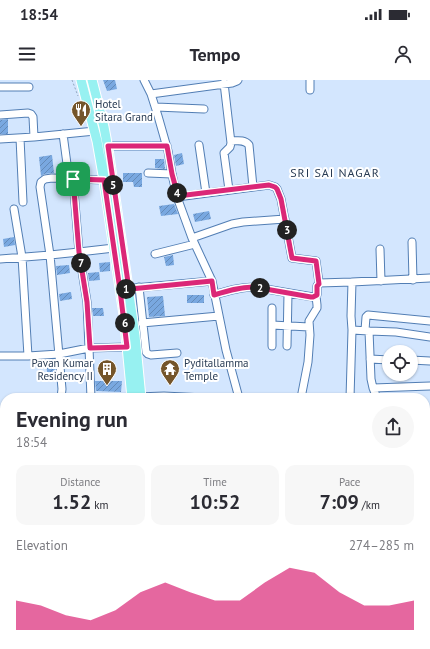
<!DOCTYPE html>
<meta charset="utf-8">
<style>
body{margin:0;font-family:"PT Sans",sans-serif;background:#f7f7f7;color:#2b2b33;height:100vh;display:flex;flex-direction:column;font-size:15px;white-space:nowrap}
*{box-sizing:border-box;margin:0}
p{font-size:13px;color:#7c7c81}
.icon{flex:none;width:22px;height:22px;fill:none;stroke:currentColor;stroke-width:2;stroke-linecap:round;stroke-linejoin:round}
.map{position:relative;flex:1;overflow:hidden}
.panel{position:absolute;left:0px;top:313px;width:430px;height:256px;display:flex;flex-direction:column;background:#fff;border-radius:16px 16px 0 0;box-shadow:0 1px 3px #0004}
.panel>*{flex:none}
.fabs{position:absolute;left:382px;top:265px;display:grid;gap:8px}
.fabs a{display:grid;place-items:center;width:36px;height:36px;border-radius:50%;background:#fff;box-shadow:0 1px 3px #0004;font-size:20px}
.pin{position:absolute;display:grid;place-items:center;width:34px;height:34px;color:#fff;margin:-17px;border-radius:8px;box-shadow:0 2px 6px #0006}
.km{position:absolute;width:20px;height:20px;margin:-10px;border-radius:50%;background:#222;color:#fff;font-size:11px;line-height:20px;text-align:center}
.round{display:grid;place-items:center;flex:none;width:42px;height:42px;border-radius:21px;background:#f7f7f7}
.head{display:flex;align-items:center;justify-content:space-between;height:68px;padding:0 16px}
h1{font-size:22px;font-weight:700;line-height:30px}
.figures{display:grid;grid-template-columns:repeat(3,1fr);gap:6px;height:68px;padding:4px 16px}
.figures div{display:grid;align-content:center;border-radius:10px;background:#f7f7f7;text-align:center}
.figures b{font-size:20px;font-weight:700}
.figures small{font-size:11px;font-weight:400}
.figures p{font-size:11px}
.chart{height:112px;padding:8px 16px}
.chart p{display:flex;justify-content:space-between}
.chart svg{width:100%;height:72px;margin-top:4px;fill:#db2777;opacity:.7}
.status{display:flex;justify-content:space-between;align-items:center;height:28px;padding:0 20px;background:#fff;direction:ltr}
.status svg{height:11px;fill:currentColor}
header{display:flex;justify-content:space-between;align-items:center;height:52px;padding:0 16px;background:#fff;font-size:18px;font-weight:700}
.map>svg:first-child{display:block}
</style>
<div class="status"><b>18:54</b><svg viewBox="0 0 49 12"><path d="M0 12V9h3v3zM5 12V6h3v6zM10 12V3h3v9zM15 12V0h3v12zM26 1h20v11H26zM47 4h2v5h-2z"/></svg></div>
<header><svg class="icon" aria-label="menu" viewBox="0 0 24 24"><path d="M4 6h16M4 12h16M4 18h16"/></svg>Tempo<svg class="icon" aria-label="person" viewBox="0 0 24 24"><circle cx="12" cy="8" r="4"/><path d="M4 21q1-7 8-7t8 7"/></svg></header>
<div class="map">
<svg width="430" height="569" viewBox="0 0 430 569">
<defs>
<pattern id="grass-dots" width="8" height="8" patternUnits="userSpaceOnUse"><rect width="8" height="8" fill="#a0d280"/><path d="M2 2h.1M6 6h.1" fill="none" stroke="#82ac6b" stroke-width="1.8" stroke-linecap="round"/></pattern>
<pattern id="garden-furrows" width="10" height="10" patternUnits="userSpaceOnUse"><rect width="10" height="10" fill="#a0d280"/><path d="M-1 1l2-2M0 10L10 0M9 11l2-2" fill="none" stroke="#82ac6b"/></pattern>
<pattern id="building-hatch" width="6" height="6" patternUnits="userSpaceOnUse"><rect width="6" height="6" fill="#79a8e0"/><path d="M-1 1l2-2M0 6l6-6M5 7l2-2" fill="none" stroke="#638ab8"/></pattern>
</defs>
<rect width="100%" height="100%" fill="#d3e6fe"/>
<path fill="url(#grass-dots)" d="M0 558 5 560V564H19L37 569H0Z"/>
<path fill="url(#garden-furrows)" d="M0 472H5V514H0Z"/>
<path fill="url(#building-hatch)" d="M103 0H115L117 9 107 11Z
M8 39V54H0V40Z
M182 73 184 84 176 86 174 75Z
M52 75 54 93 44 94 41 96 39 77Z
M155 79H164L165 89 155 88Z
M123 93H142V107H134L133 102H123Z
M174 124 178 134 161 136 159 126Z
M209 131 211 139 195 142 193 134Z
M14 157 15 165 4 167 3 159Z
M173 175 174 185 166 186 164 177Z
M110 182V191L100 192 99 183Z
M69 185 70 193 57 195 56 186Z
M99 192 100 200 89 201 88 193Z
M71 212 72 219 60 221 59 214Z
M187 215H204V223H187Z
M163 216 165 236 149 237 147 217Z
M92 228H103L104 236H93Z
M54 279 55 292H47L46 280Z
M95 301H122L121 312 96 311Z"/>
<g fill="none" stroke-linecap="round" stroke-linejoin="round">
<defs>
<path id="minor" d="M144 0 151 14 158 36 168 71 172 94 177 117 192 158 212 201 226 270 239 318
M224 3 231 63 230 67 224 73 229 110
M0 7H29
M310 10V0
M151 14 232 3 237 1 238 0
M156 27 204 29
M0 35 28 33 31 34 33 37 34 57
M63 54 69 99
M20 58 23 122
M0 59 34 57 95 51
M231 61C237 61 244 59 249 65L253 107
M199 65 206 113
M108 66H167
M148 93 172 94
M177 117 269 105 275 107 277 109 281 119 292 178 316 181 319 203
M14 129 22 177 28 276
M192 158 232 144 243 142 285 139
M412 162 413 200
M380 169 381 201
M155 174 195 164
M0 179 50 175 40 107 41 102 45 99 52 98 104 100
M352 202 430 198
M139 207 146 272 148 274 151 275 177 273
M134 208 212 201
M214 215C227 211 240 207 254 207L313 217 317 215V206L319 203 352 202 351 236 352 250 369 251 371 299 373 308 377 318
M142 243 219 236
M272 245 309 247
M365 250 366 237 368 235 430 241
M369 251 396 252 430 257
M272 266V228
M287 266 288 213
M0 276H28L59 274 89 268 127 267
M370 279 389 280
M411 280 430 281
M373 308 430 306
M137 317 164 316 204 318
M61 318 62 309 50 175 79 172 73 99
M91 318 89 268 87 222 79 172 114 168
M301 318 308 282 310 255 309 241 317 228V225L316 216
M350 318 352 250
M425 341 430 340
M0 346 1 347H5
M425 489 430 490
M364 564 370 569
M225 569 226 567 225 564
M287 569 288 564
M335 569 336 564"/>
<path id="major" d="M81 0 97 61 103 95 124 235 132 318
M92 0 104 47 108 69 135 256 141 318
M183 564 185 569
M197 564 200 569"/>
</defs>
<use href="#minor" stroke="#527eb4" stroke-width="9"/>
<use href="#major" stroke="#fff" stroke-width="11"/>
<path stroke="#93a6be" stroke-width="1" stroke-dasharray="2 2" stroke-linecap="butt" d="M72 0 78 16
M172 564 175 569"/>
<use href="#minor" stroke="#fff" stroke-width="7"/>
<use href="#major" stroke="#97f1f1" stroke-width="9"/>
</g>
<g fill="none" stroke-linecap="round" stroke-linejoin="round">
<defs>
<path id="route" d="M73 99 104 100 120 210 212 201 214 215C227 211 240 207 254 207L311 217H313L317 215V206L319 204 316 181 292 178 281 119 277 109 275 107 269 105 178 116 172 94 167 66H108L129 209 120 210 127 267 90 268 87 222 79 172 73 99"/>
</defs>
<use href="#route" stroke="#fff" stroke-width="8"/>
<use href="#route" stroke="#db2777" stroke-width="5"/>
</g>
<defs>
<symbol id="restaurant-pin" viewBox="-11 -11 22 30"><path d="M0 17L-7.5 6A9.5 9.5 0 1 1 7.5 6Z" fill="#74552a" stroke="#fff"/><path d="M-5-6h1v4h1v-4h1v4h1v-4h1v5L-1.5 .5V6h-2V.5L-5-1ZM5-6V6H3V1.5H1.5Q1.5-4 5-6Z" fill="#fff"/></symbol>
<symbol id="building-pin" viewBox="-11 -11 22 30"><path d="M0 17L-7.5 6A9.5 9.5 0 1 1 7.5 6Z" fill="#74552a" stroke="#fff"/><path d="M-4-6H4V6H1V3H-1V6H-4ZM-2.5-4.3h1.7v1.8h-1.7ZM.8-4.3h1.7v1.8H.8ZM-2.5-1h1.7V.8h-1.7ZM.8-1h1.7V.8H.8Z" fill="#fff"/></symbol>
<symbol id="temple-pin" viewBox="-11 -11 22 30"><path d="M0 17L-7.5 6A9.5 9.5 0 1 1 7.5 6Z" fill="#74552a" stroke="#fff"/><path d="M0-6L5-2H3V0L6.5 2.5H4V6H1.5V3h-3V6H-4V2.5H-6.5L-3 0V-2H-5Z" fill="#fff"/></symbol>
</defs>
<g fill-rule="evenodd">
<use href="#restaurant-pin" x="70" y="19" width="22" height="30"/>
<use href="#building-pin" x="96" y="278" width="22" height="30"/>
<use href="#temple-pin" x="159" y="278" width="22" height="30"/>
</g>
<g text-anchor="middle" dominant-baseline="central" stroke-width="4" stroke-linejoin="round" paint-order="stroke">
<g font-size="11" fill="#283b53" stroke="#fff" text-anchor="start">
<text x="95" y="24">Hotel<tspan x="95" dy="13">Sitara Grand</tspan></text>
<text x="93" y="283" text-anchor="end">Pavan Kumar<tspan x="93" dy="13">Residency II</tspan></text>
<text x="184" y="283">Pyditallamma<tspan x="184" dy="13">Temple</tspan></text>
</g>
<g font-size="12" letter-spacing="1" fill="#283b53" stroke="#fff">
<text x="335" y="92">SRI SAI NAGAR</text>
</g>
</g>
</svg>
<div class="fabs">
<a><svg class="icon" aria-label="locate" viewBox="0 0 24 24"><circle cx="12" cy="12" r="6"/><path d="M12 2v4M12 18v4M2 12h4M18 12h4"/></svg></a>
</div>
<div class="pin" style="left:73px;top:99px;background:#1e9e55"><svg class="icon" aria-label="arrive" viewBox="0 0 24 24"><path d="M6 21V4h12l-3 4 3 4H6"/></svg></div>
<b class="km" style="left:126px;top:209px">1</b>
<b class="km" style="left:260px;top:208px">2</b>
<b class="km" style="left:287px;top:150px">3</b>
<b class="km" style="left:177px;top:113px">4</b>
<b class="km" style="left:113px;top:105px">5</b>
<b class="km" style="left:125px;top:243px">6</b>
<b class="km" style="left:81px;top:183px">7</b>
<section class="panel">
<div class="head"><div><h1>Evening run</h1><p>18:54</p></div><a class="round"><svg class="icon" aria-label="share" viewBox="0 0 24 24"><path d="M12 15V3M7 8l5-5 5 5M5 13v7h14v-7"/></svg></a></div>
<div class="figures">
<div><p>Distance</p><b>1.52<small> km</small></b></div>
<div><p>Time</p><b>10:52</b></div>
<div><p>Pace</p><b>7:09<small> /km</small></b></div>
</div>
<div class="chart"><p><span>Elevation</span>274–285 m</p>
<svg viewBox="0 0 160 44" preserveAspectRatio="none"><path d="M0 44V26L10 29L20 35L30 38L40 32L50 21L60 15L70 21L80 26L90 26L100 15L110 6L120 9L130 21L140 29L150 29L160 26V44z"/></svg>
</div>
</section>
</div>
